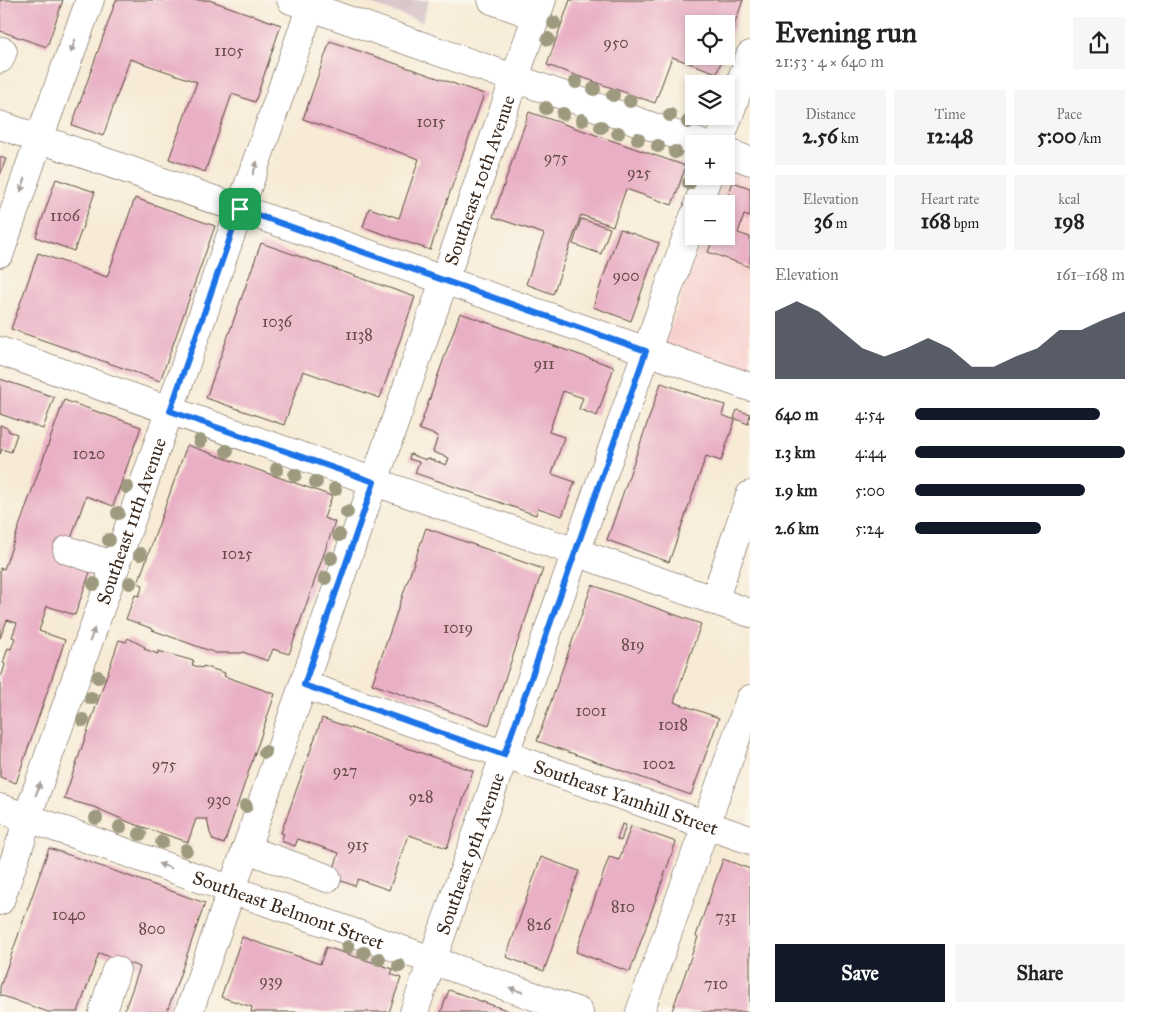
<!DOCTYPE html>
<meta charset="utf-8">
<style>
body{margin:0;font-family:"IM FELL Great Primer",serif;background:#f6f6f6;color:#222;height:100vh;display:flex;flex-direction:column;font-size:19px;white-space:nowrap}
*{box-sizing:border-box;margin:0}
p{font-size:16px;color:#767676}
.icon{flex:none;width:28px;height:28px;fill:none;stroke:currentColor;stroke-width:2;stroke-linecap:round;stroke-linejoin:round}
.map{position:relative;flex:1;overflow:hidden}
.sheet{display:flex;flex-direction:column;background:#fff;width:400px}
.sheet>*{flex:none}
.tools{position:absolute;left:685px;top:15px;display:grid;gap:10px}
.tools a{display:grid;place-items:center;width:50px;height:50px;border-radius:0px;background:#fff;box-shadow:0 2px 8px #0003;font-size:25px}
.pin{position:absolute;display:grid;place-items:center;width:42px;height:42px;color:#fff;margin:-21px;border-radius:10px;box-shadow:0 2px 8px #0006}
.round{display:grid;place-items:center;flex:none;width:52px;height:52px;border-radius:0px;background:#f6f6f6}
.headline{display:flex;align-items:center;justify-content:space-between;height:85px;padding:0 25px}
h1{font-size:28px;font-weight:700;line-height:38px}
.figures{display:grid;grid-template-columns:repeat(3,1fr);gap:8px;height:85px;padding:5px 25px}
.figures div{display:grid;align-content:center;border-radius:0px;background:#f6f6f6;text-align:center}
.figures b{font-size:21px;font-weight:700}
.figures small{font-size:14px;font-weight:400}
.figures p{font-size:14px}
.chart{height:140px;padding:10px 25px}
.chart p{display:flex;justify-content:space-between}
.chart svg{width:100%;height:90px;margin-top:5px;fill:#111827;opacity:.7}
.button{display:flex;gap:10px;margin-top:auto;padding:10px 25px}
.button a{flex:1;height:58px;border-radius:0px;background:#111827;color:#fff;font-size:20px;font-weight:700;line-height:58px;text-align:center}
.button a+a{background:#f6f6f6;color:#222}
ul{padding:0 25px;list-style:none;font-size:16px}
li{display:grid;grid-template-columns:80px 60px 1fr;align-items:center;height:38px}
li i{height:12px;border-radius:6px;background:#111827}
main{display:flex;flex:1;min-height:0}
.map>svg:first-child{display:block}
</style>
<main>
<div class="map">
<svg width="750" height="1012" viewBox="0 0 750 1012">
<rect width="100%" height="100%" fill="#fbf7ec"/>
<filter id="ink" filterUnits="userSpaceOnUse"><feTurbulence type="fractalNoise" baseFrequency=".02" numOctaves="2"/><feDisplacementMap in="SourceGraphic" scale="10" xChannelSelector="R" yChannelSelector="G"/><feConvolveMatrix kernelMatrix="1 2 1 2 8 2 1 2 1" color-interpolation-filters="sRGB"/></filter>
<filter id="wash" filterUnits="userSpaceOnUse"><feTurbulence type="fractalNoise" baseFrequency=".0096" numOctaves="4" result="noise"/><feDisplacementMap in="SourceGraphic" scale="20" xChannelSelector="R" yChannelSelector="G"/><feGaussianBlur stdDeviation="1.12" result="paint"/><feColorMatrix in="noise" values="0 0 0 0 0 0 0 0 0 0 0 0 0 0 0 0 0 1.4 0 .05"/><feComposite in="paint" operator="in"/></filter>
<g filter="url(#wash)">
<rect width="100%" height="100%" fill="#f7ebd6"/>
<path fill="#f7d0ce" d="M732 171 750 177V374L665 344 702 236H726V204H713L723 177 726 176V173Z"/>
<path fill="#d2bec4" d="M360 0H429L422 22Z"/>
<g id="blocks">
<path fill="#e9afc4" d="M0 0H63L47 47 0 31Z
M116 0H209L281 25 255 102 232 94 205 172 169 159 197 82 130 59 103 136 72 125Z
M570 0H743L727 45 726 24H694V56H723L717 73 672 57 655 103 547 65Z
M330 41 484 94 430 250 363 227 369 208 399 218 419 159 303 119Z
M529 112 686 166 672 205 626 189 613 226 581 215 553 294 526 284 544 234 493 217Z
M0 157 6 159 0 175Z
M56 179 95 192 74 251 36 237Z
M733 182 750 188V217L744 215 738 233 750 237V267L708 252 714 236H726L725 204Z
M135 198 215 226 160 381 11 329 38 253 107 277Z
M581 219 610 228 601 254 573 244Z
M620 229 659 243 631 321 593 307Z
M261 243 415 297 380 398 303 371 284 425 206 398Z
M460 313 614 367 597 416 579 409 583 398 563 391 549 432 564 437 552 474 575 482 562 516 538 508 536 515 415 473 419 462 409 459 410 454 426 460 427 458 446 465 449 458 433 452 438 436 419 429Z
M0 379 54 397 43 429 0 414Z
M661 383 725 405 722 415 735 420 721 461 706 456 669 562 607 540Z
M64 400 141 427 113 506 86 496 67 550 63 562 90 572 75 615 47 606 39 631 65 640 16 783 0 777V675H2L5 664 3 663 8 648 11 649 15 638 12 637 17 623 7 620 0 638V568L4 569Z
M737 410 750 414 748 424 734 418Z
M0 425 9 429 8 431 17 434 11 452 2 449 0 454Z
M187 445 332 496 324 518 335 522 289 654 273 649 268 661 243 652 242 653H216L152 630 153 629 126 619 135 595 139 596 143 585 138 583Z
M426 528 543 569 489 725 372 684Z
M592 585 701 624 674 702 719 718 691 795 537 741Z
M128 638 145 647 144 649 158 654V651L194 661 192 665 202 668 203 666 225 673 224 676 275 694 224 844 213 840 210 833 207 819H196L188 842 131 823 94 807 64 799 119 640 126 642Z
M322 718 473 771 447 848 409 835 389 890 358 879 355 886 331 877 339 853 298 839 295 846 281 841 284 834 281 833Z
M622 824 626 825 621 841 617 839Z
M631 826 676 842 630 972 576 952 609 857 619 860Z
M49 848 205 903 167 1012H124L140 967 99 953 78 1012H48L0 995V987Z
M541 857 579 871 544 971 506 957Z
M723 859 750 869V1012H674L672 1011 698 937 696 936Z
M242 937 320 964 326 947 393 969 391 974 401 978 389 1012H251L252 1007 221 997Z
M449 990 512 1012H441Z"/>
</g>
</g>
<g filter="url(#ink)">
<use href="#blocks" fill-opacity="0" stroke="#57473a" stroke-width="1"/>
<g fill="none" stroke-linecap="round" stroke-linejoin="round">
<defs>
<g id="minor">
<path d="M291 0 702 144"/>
<path d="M492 0 537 16"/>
<path d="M0 59 3 51"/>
<path d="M0 125 750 387"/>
<path d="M719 144 750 55"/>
<path d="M726 152 750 161"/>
<path d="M698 204 708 176"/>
<path d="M0 351 750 613"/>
<path d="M67 550 116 566"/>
<path d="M714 601 750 495"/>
<path id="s1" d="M304 685 750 840"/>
<path d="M246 849 327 878"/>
<path d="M103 1012 116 970"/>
<path id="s2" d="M189 1012 542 0"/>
<path id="s3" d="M414 1012 694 216"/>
<path d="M640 1012 750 699"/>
</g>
<g id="major">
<path d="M0 253 39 139 90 0"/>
<path id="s4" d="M0 808 579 1012"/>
<path id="s5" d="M0 901 22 838 27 818 313 0"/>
</g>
</defs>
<use href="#minor" stroke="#57473a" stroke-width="29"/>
<use href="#major" stroke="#57473a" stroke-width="29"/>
<use href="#minor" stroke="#fff" stroke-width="28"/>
<use href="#major" stroke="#fff" stroke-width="28"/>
</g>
<g fill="#9d9a7f">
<circle cx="554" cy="23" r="7"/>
<circle cx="548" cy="39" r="7"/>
<circle cx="576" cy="82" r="7"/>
<circle cx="594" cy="89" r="7"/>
<circle cx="613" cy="95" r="7"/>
<circle cx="630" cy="101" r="7"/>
<circle cx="546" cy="108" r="7"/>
<circle cx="563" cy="114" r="7"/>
<circle cx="670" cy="115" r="7"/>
<circle cx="582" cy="120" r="7"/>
<circle cx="688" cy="122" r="7"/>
<circle cx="601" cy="127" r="7"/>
<circle cx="618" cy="133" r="7"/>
<circle cx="638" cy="139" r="7"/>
<circle cx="658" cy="146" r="7"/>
<circle cx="675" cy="152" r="7"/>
<circle cx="689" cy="183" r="7"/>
<circle cx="200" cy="441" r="7"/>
<circle cx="227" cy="451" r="7"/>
<circle cx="277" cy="469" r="7"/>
<circle cx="295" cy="475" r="7"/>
<circle cx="316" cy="482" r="7"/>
<circle cx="127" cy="487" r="7"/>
<circle cx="335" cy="489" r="7"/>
<circle cx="347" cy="512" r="7"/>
<circle cx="118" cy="513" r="7"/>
<circle cx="339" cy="535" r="7"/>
<circle cx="109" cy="540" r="7"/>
<circle cx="140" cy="554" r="7"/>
<circle cx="331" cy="558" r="7"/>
<circle cx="325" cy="578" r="7"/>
<circle cx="130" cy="583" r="7"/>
<circle cx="94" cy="584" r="7"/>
<circle cx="98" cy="677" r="7"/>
<circle cx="91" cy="698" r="7"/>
<circle cx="83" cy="720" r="7"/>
<circle cx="265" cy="752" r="7"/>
<circle cx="246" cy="806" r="7"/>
<circle cx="96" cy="818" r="7"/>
<circle cx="120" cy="827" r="7"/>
<circle cx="140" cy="834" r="7"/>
<circle cx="162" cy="842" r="7"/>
<circle cx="186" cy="850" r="7"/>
<circle cx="348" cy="947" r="7"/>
<circle cx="364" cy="953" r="7"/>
<circle cx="379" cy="959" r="7"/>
<circle cx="399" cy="966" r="7"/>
</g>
<defs><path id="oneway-solid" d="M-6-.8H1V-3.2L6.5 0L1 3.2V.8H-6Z" transform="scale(1.25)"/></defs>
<g fill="#a79f9a">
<use href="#oneway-solid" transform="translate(73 46) rotate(110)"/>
<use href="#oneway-solid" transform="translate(255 168) rotate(-71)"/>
<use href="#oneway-solid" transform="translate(23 185) rotate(109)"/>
<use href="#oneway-solid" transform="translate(92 635) rotate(-70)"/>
<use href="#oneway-solid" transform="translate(38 789) rotate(-70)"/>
<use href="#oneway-solid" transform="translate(165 866) rotate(-161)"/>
<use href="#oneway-solid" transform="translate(516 990) rotate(-161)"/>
</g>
</g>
<g fill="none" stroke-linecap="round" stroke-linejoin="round" filter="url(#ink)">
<defs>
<path id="route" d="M240 209 646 351 504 755 304 685 374 482 170 411Z"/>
</defs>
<use href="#route" stroke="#fff" stroke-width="10"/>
<use href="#route" stroke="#1a73e8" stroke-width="6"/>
</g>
<g text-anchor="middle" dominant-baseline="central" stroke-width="5" stroke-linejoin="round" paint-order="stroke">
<g font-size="16" fill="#664b48">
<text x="616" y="42">950</text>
<text x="229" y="50">1105</text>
<text x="431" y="121">1015</text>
<text x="556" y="157">975</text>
<text x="639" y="172">925</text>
<text x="65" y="215">1106</text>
<text x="626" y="275">900</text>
<text x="277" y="321">1036</text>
<text x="359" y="334">1138</text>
<text x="544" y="363">911</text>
<text x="89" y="453">1020</text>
<text x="237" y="553">1025</text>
<text x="458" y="627">1019</text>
<text x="633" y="644">819</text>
<text x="591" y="710">1001</text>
<text x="673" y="724">1018</text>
<text x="659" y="763">1002</text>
<text x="164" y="764">975</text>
<text x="345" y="770">927</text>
<text x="421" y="796">928</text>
<text x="219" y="799">930</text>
<text x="358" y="844">915</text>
<text x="623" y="906">810</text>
<text x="69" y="914">1040</text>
<text x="726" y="916">731</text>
<text x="539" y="924">826</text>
<text x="152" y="928">800</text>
<text x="271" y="980">939</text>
<text x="716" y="983">710</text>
</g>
<g font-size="19" fill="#3b2a1e" stroke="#fbf7ec">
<text stroke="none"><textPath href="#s2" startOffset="881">Southeast 10th Avenue</textPath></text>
<text stroke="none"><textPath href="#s5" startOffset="402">Southeast 11th Avenue</textPath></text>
<text stroke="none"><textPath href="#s1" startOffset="341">Southeast Yamhill Street</textPath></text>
<text stroke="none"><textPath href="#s3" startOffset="168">Southeast 9th Avenue</textPath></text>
<text stroke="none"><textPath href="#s4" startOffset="306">Southeast Belmont Street</textPath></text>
</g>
</g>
</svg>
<div class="tools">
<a><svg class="icon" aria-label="locate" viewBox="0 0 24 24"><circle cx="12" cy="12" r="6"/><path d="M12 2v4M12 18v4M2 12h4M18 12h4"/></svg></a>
<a><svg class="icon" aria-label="layers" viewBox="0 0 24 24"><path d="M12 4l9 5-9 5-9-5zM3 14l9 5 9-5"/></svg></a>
<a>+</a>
<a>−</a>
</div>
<div class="pin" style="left:240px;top:209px;background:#1e9e55"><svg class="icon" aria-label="arrive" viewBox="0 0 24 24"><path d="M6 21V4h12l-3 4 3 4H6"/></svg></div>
</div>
<section class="sheet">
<div class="headline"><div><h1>Evening run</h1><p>21:53 · 4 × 640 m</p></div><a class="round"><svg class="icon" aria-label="share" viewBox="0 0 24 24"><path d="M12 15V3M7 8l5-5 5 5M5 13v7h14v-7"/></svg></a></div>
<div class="figures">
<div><p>Distance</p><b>2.56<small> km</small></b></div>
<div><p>Time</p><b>12:48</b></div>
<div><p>Pace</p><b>5:00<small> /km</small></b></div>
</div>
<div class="figures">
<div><p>Elevation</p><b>36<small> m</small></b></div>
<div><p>Heart rate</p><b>168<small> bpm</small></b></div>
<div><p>kcal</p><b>198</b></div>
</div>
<div class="chart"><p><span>Elevation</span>161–168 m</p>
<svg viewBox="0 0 160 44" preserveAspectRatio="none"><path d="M0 44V11L10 6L20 11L30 20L40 29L50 33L60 29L70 24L80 29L90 38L100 38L110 33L120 29L130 20L140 20L150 15L160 11V44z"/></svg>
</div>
<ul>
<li><b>640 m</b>4:54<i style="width:88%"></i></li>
<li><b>1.3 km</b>4:44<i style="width:100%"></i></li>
<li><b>1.9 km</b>5:00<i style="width:81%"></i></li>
<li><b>2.6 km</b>5:24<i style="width:60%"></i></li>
</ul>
<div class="button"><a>Save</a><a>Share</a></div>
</section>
</main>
